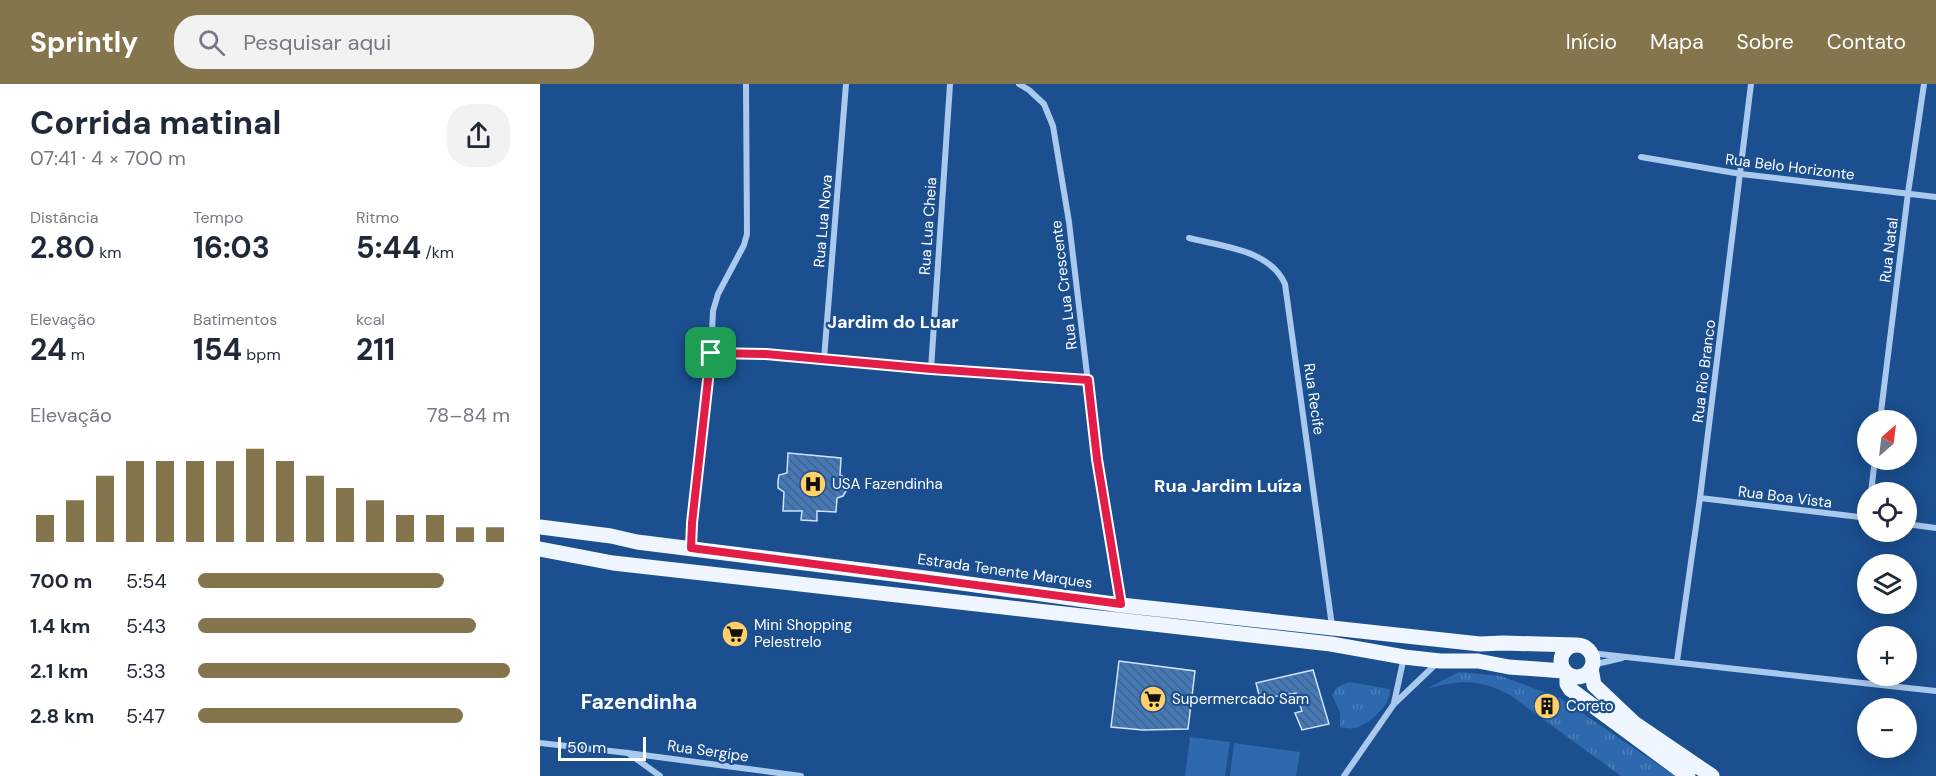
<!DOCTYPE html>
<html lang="pt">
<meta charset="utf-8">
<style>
body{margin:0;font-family:"DM Sans",sans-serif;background:#f2f2f3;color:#1f2937;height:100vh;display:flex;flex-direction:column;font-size:22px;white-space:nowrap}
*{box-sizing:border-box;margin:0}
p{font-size:20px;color:#747a83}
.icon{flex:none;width:33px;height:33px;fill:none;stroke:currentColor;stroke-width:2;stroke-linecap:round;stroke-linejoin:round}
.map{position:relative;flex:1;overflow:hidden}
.sheet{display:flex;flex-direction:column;background:#fff;width:540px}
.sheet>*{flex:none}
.needle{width:39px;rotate:28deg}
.tools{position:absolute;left:1317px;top:326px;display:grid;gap:12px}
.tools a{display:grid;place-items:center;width:60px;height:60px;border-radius:50%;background:#fff;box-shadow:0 3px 15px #0003;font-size:30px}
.scale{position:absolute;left:18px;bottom:15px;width:88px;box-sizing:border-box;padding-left:6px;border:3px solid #fff;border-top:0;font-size:16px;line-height:21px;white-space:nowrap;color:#fff;-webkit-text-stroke:4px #1b4f8f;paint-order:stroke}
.pin{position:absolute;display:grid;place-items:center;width:51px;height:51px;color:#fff;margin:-26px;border-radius:12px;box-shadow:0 3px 9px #0006}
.round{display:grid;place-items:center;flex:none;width:63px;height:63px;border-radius:24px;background:#f2f2f3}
.headline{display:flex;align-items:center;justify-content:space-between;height:102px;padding:0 30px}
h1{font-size:33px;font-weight:700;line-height:45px}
.figures{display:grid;grid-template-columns:repeat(3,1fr);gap:9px;height:102px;padding:6px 30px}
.figures div{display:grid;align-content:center}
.figures b{font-size:30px;font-weight:700}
.figures small{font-size:16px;font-weight:400}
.figures p{font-size:16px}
.chart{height:168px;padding:12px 30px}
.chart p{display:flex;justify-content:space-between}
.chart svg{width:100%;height:108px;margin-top:6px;stroke:#84754c;stroke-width:6}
ul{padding:0 30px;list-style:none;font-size:20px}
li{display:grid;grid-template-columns:96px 72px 1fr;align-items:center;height:45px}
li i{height:15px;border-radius:8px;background:#84754c}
header{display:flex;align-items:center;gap:36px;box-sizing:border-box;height:84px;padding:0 30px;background:#84754c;color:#fff}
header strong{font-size:28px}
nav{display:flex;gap:33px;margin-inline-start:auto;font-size:21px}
.search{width:420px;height:54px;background:#f2f2f3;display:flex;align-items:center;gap:15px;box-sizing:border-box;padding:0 21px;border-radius:24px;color:#747a83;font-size:22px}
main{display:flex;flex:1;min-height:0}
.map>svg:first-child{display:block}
</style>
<header>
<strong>Sprintly</strong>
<div class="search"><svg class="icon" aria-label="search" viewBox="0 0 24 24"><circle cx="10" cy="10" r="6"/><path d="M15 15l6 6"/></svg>Pesquisar aqui</div>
<nav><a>Início</a><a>Mapa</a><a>Sobre</a><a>Contato</a></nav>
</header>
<main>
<section class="sheet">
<div class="headline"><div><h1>Corrida matinal</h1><p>07:41 · 4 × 700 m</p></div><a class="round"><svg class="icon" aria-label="share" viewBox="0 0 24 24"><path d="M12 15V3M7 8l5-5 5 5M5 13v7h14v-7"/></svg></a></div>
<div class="figures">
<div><p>Distância</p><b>2.80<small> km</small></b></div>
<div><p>Tempo</p><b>16:03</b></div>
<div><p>Ritmo</p><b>5:44<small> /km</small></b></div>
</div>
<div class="figures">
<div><p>Elevação</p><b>24<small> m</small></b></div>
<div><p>Batimentos</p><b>154<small> bpm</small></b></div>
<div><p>kcal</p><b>211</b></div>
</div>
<div class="chart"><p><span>Elevação</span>78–84 m</p>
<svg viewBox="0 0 160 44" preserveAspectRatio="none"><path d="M5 44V33M15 44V27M25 44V17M35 44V11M45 44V11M55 44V11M65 44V11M75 44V6M85 44V11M95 44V17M105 44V22M115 44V27M125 44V33M135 44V33M145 44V38M155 44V38"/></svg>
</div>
<ul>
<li><b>700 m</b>5:54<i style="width:79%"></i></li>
<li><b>1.4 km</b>5:43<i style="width:89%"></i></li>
<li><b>2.1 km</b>5:33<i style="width:100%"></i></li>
<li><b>2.8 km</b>5:47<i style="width:85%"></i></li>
</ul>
</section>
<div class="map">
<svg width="1396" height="692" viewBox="0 0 1396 692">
<defs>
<pattern id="park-tufts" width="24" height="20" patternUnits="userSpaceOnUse" patternTransform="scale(1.5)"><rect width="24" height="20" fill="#2e69ad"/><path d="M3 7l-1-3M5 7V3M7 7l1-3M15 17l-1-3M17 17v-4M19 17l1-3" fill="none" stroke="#4d80b9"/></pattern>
<pattern id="building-back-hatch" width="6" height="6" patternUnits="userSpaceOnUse" patternTransform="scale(1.5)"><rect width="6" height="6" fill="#4478b7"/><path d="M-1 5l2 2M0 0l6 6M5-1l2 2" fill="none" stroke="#486282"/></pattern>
</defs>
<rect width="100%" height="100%" fill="#1b4f8f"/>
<path fill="url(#park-tufts)" d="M919 588 961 592 1020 614 1135 692H1081L970 611C939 594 920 596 886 605Z
M809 598 850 605C851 621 830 640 815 644 811 645 804 644 800 643V628L792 611 797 603Z"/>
<path fill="#2e69ad" d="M650 653 690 658 685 692H645Z
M694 659 760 668 756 692H690Z"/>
<path fill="url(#building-back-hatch)" stroke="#cfe3fa" stroke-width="1.5" d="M248 369 301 374 300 391 307 395 308 404 303 412 297 414 296 428 277 427V437L261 436 262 427H243L244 408 238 404V397L239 391 247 389Z
M579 577 655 587 648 645 603 646 571 643Z
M773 586 789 640 762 646 755 629 762 627 756 609 720 615 716 599Z"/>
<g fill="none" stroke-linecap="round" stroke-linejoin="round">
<path stroke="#a9c9ee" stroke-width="6" d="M479 0 489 6 504 20 513 42 529 138 557 375 581 520
M1101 73 1201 90 1396 113
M649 154C683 163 729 165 745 200L792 542
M171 269 226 270 391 285 548 296
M284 275 306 0
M391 285 410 0
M1340 336 1368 109 1384 0
M1331 408 1335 375
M1160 414 1328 434
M1366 440 1396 444
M151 464 152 439 171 269 173 227 178 210 204 161 207 150 206 0
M1050 569 1396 607
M1137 577 1160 414 1211 0
M1052 581 1082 574
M854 619 864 573
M0 659 88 669 261 692
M88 669 120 692
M804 692 854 620 897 579"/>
<path stroke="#f0f6ff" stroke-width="15" d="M0 443 71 452 97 458 385 494 581 521 940 560 963 559 1035 561
M0 465 73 479 791 560 864 573 900 577H938L969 583 1024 587
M1021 577a16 16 0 1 1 32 0a16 16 0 1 1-32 0Z
M1051 584 1054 601 1094 639 1172 692
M1027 590V600L1030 605 1148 692"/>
</g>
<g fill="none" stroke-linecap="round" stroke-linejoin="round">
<defs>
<path id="route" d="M171 269 226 270 391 285 548 296 557 375 581 520 151 464 152 439Z"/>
</defs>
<use href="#route" stroke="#fff" stroke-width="12"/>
<use href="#route" stroke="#e11d48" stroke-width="8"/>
</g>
<defs>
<symbol id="hospital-disc" viewBox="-11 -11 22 22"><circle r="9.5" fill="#ffd166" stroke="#1b4f8f"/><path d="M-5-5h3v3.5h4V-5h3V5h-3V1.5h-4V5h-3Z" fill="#111"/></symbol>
<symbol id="supermarket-disc" viewBox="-11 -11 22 22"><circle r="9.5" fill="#ffd166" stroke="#1b4f8f"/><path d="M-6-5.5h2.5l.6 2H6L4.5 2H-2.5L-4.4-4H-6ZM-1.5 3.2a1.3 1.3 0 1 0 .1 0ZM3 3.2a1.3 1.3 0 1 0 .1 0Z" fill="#111"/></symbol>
<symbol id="building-disc" viewBox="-11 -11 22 22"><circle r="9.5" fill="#ffd166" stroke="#1b4f8f"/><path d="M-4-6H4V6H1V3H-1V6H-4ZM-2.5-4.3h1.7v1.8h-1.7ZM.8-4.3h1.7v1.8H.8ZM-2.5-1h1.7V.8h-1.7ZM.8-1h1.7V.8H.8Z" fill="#111"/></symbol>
</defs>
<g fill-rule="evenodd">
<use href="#hospital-disc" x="258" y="385" width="30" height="30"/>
<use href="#supermarket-disc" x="180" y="535" width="30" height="30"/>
<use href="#supermarket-disc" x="598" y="600" width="30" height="30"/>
<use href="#building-disc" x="992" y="607" width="30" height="30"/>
</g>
<g text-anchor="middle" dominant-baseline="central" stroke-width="4.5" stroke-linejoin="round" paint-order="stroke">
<g font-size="15" fill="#fff" stroke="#1b4f8f">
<text transform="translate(1250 83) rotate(7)">Rua Belo Horizonte</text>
<text transform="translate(283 137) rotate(-85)">Rua Lua Nova</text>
<text transform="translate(388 142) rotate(-86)">Rua Lua Cheia</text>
<text transform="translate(1349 166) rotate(-83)">Rua Natal</text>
<text transform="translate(524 201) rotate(-97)">Rua Lua Crescente</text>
<text transform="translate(1164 287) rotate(-83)">Rua Rio Branco</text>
<text transform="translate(774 315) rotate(82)">Rua Recife</text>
<text transform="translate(1245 413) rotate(7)">Rua Boa Vista</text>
<text transform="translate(465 487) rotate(8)">Estrada Tenente Marques</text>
<text transform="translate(168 667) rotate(8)">Rua Sergipe</text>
</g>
<g font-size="15" fill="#fff" stroke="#1b4f8f" text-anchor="start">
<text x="292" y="400">USA Fazendinha</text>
<text x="214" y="541">Mini Shopping<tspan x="214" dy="17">Pelestrelo</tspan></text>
<text x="632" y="615">Supermercado Sam</text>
<text x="1026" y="622">Coreto</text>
</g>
<g font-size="18" font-weight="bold" fill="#fff" stroke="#1b4f8f">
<text x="353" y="238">Jardim do Luar</text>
<text x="688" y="402">Rua Jardim Luíza</text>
</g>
<g font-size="21" font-weight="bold" fill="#fff" stroke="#1b4f8f">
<text x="99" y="618">Fazendinha</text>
</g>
</g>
</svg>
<div class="tools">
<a><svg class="needle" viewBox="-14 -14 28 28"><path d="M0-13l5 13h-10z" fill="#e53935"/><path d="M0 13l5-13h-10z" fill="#747a83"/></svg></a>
<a><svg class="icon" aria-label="locate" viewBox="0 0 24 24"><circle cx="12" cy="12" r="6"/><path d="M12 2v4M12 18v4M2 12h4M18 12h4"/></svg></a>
<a><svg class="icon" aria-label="layers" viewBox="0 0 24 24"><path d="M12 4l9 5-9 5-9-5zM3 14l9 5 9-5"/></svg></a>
<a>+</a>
<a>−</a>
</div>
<div class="scale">50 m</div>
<div class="pin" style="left:171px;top:269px;background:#1e9e55"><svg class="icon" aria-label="arrive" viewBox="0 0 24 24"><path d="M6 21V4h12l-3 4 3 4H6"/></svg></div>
</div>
</main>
